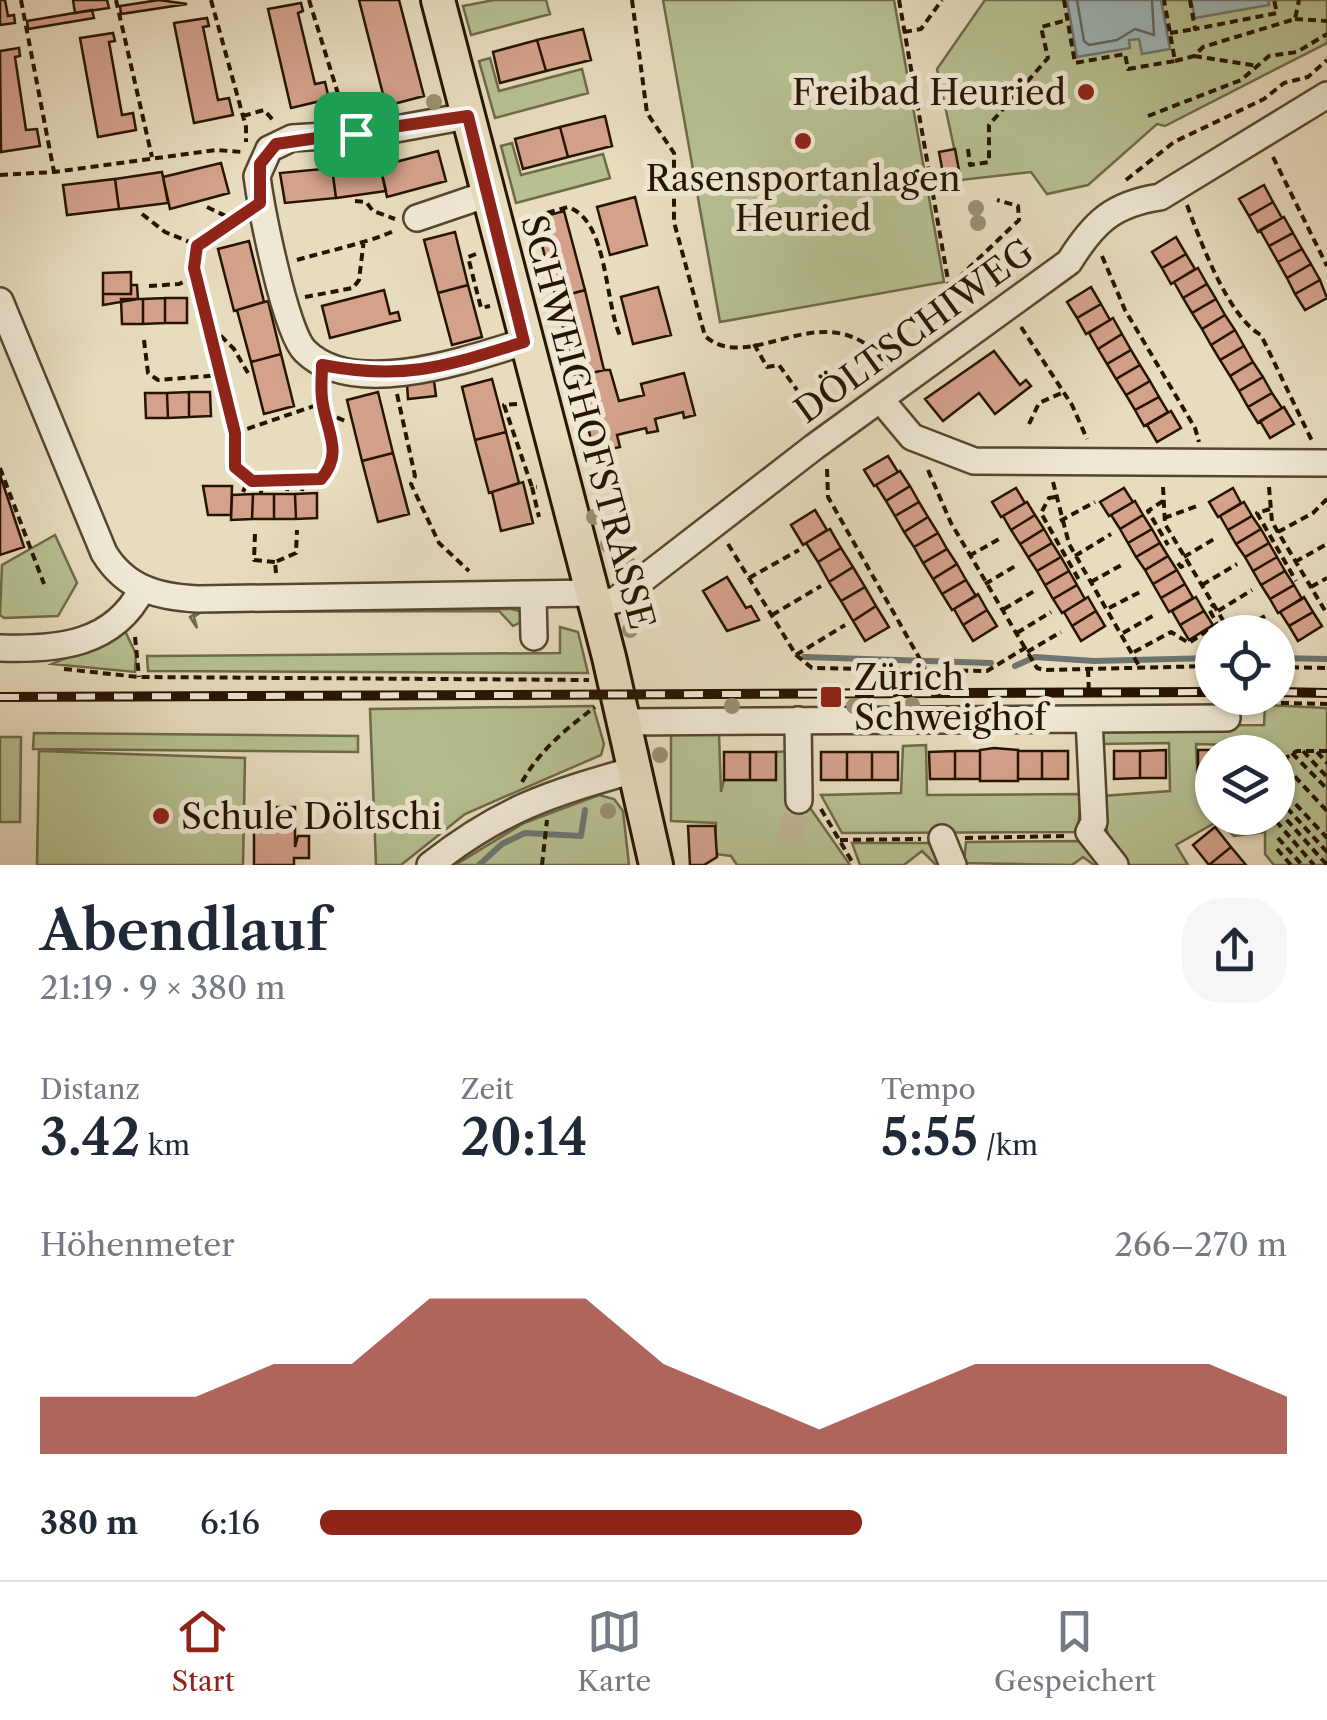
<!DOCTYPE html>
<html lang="de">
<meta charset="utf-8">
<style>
body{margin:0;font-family:"Libre Caslon Text",serif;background:#f6f6f7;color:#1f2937;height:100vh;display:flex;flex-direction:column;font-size:38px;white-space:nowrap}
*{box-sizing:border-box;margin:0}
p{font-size:32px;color:#747a83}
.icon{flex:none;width:55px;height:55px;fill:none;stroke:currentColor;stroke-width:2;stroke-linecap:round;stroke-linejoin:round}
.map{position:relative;height:865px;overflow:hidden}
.drawer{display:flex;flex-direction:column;background:#fff;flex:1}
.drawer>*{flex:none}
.fabs{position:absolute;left:1195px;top:615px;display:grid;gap:20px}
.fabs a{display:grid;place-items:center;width:100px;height:100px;border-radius:50%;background:#fff;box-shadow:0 2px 8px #0004;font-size:50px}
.pin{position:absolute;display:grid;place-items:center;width:85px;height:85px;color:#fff;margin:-42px;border-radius:20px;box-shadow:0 5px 15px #0006}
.round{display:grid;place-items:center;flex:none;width:105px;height:105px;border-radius:40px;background:#f6f6f7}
.headline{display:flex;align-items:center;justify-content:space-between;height:170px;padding:0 40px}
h1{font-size:55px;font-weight:600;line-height:75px}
.figures{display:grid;grid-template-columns:repeat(3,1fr);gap:15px;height:170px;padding:10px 40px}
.figures div{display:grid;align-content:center}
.figures b{font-size:50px;font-weight:600}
.figures small{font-size:28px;font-weight:400}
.figures p{font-size:28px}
.chart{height:280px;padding:20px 40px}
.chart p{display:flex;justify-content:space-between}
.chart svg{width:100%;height:180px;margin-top:10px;fill:#8f2418;opacity:.7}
ul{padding:0 40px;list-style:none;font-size:32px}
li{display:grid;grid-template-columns:160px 120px 1fr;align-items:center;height:75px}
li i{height:25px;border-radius:12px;background:#8f2418}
.menu{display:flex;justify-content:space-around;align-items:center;height:140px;border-top:2px solid #e0e1e3;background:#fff;font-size:28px;color:#747a83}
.menu a{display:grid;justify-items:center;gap:5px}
.menu .on{color:#8f2418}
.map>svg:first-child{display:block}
</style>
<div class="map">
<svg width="1327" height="865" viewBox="0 0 1327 865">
<rect width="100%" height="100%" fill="#e7dcbd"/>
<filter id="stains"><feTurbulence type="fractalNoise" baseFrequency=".002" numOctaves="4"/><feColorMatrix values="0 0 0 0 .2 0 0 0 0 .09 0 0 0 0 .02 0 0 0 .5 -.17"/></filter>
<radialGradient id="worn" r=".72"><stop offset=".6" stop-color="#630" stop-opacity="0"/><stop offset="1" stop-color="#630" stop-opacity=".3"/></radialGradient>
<path fill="#b6c091" stroke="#6e6a48" stroke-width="2.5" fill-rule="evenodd" d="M494 0H546L550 14 471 35 463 6Z
M663 0H894L944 282 720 322Z
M985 0H1327V43L1165 126 1157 124 1088 185 1047 194 1031 172 961 180 937 69Z
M490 58 499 91 582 69 588 93 495 118 479 61Z
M512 143 521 175 603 154 610 178 516 203 501 146Z
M55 535 77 583 58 616 4 618 0 615 2 565Z
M511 609 520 611 523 621 513 626 499 611 201 612 194 617 197 628 190 617 200 610Z
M560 627 578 632 588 673 148 671 147 656H156L560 653Z
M125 631 136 654 135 672 52 664Z
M1265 705 1327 708V865H1274L1265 854V832L1234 836 1218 821 1176 845 1188 865H1129C1111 842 1100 827 1102 796L1170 791 1169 743 1100 744 1102 726 1264 725ZM1196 744 1264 746 1265 752H1278V818H1212V790H1198Z
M593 706 604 744 601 755 465 814 401 865H376L370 709Z
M671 730 719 733 721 792 724 780H775L776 752 793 751 806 802 850 865H737L731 856 715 854 716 823 671 821Z
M34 733 358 736V752L33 749Z
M0 737H21L20 822H0Z
M926 745 927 795 1081 794 1078 832 842 833 821 795 901 793 903 746Z
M39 751 245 758 243 865H37Z
M599 795 614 799 623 811 629 865H455L524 823Z
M1084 841 1109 865H1094L1083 857 1072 865 964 863 966 842Z
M852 843H928L944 860 936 865 922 851 904 865H860Z"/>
<path fill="#9db8bc" stroke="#6d7671" stroke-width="2.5" d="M1067 0H1161L1170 49 1142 54 1139 39 1129 40 1130 48 1077 57Z
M1191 0H1268L1269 5 1195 18Z"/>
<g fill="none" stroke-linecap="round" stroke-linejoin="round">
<path stroke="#62665e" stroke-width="2.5" d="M1077 0 1084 41 1089 45 1117 40 1135 29 1154 35 1152 0"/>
<path stroke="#6d7671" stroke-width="6" d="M804 657 991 663
M1278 658 1327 659
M1015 666 1035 657 1094 661 1212 658
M479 865 502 844 525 833 581 836 585 810"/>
</g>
<path fill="#d4a18b" stroke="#261400" stroke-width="2.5" d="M0 0H5L8 16 14 15 15 23 0 25Z
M73 0H107L109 8 75 13Z
M159 0 187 4 121 14 120 6Z
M359 0H399L424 96 386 106Z
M301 3 303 11 298 13 315 84 325 82 329 99 291 108 268 9Z
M92 10 94 18 28 29 27 21Z
M207 18 209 26 203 27 218 100 229 98 233 115 194 123 174 23Z
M583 29 591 60 546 71 537 40Z
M113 33 115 41 109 42 122 115 133 113 136 130 98 137 80 38Z
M537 40 546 71 500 83 493 52Z
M19 48 20 56 15 57 26 130 37 129 40 146 1 152 0 51Z
M605 116 612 146 568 157 560 127Z
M560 127 568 157 523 169 515 139Z
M955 149 961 181 945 184 939 152Z
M438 151 446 181 387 197 380 166Z
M379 161 386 191 336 198 332 168Z
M221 163 229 193 170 209 163 177Z
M332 168 336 198 285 203 280 173Z
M162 172 168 203 119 209 115 179Z
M115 179 119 209 67 215 63 185Z
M1264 185 1273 202 1249 216 1239 199Z
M635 197 647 245 610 255 597 207Z
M1273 202 1282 218 1258 232 1249 216Z
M564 211 585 290 556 298 535 219Z
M1284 217 1293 233 1269 246 1260 230Z
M455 232 468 285 438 293 424 240Z
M1293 233 1302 249 1278 262 1269 246Z
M1176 237 1186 254 1162 268 1152 252Z
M249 241 264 302 234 311 218 249Z
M1302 249 1311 264 1287 278 1278 262Z
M1186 254 1195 269 1171 284 1162 268Z
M1311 264 1320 280 1295 294 1287 278Z
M1198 268 1207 284 1183 298 1174 282Z
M131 272V294H103V273Z
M1320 280 1327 298 1305 310 1295 294Z
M1207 284 1216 299 1192 313 1183 298Z
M131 285H137L138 299 103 305V294H131Z
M468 285 482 337 452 345 438 293Z
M658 287 671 335 633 344 621 297Z
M1091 287 1101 304 1077 318 1067 302Z
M384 290 390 314 398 312 400 320 330 338 322 306Z
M585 290 604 370 575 377 556 298Z
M165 298H187V323H165Z
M165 298V323L143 324V299Z
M121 299H143V324H122Z
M1216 299 1225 315 1202 329 1192 313Z
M268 301 281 354 251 362 237 310Z
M1101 304 1110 320 1086 334 1077 318Z
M1225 315 1235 330 1211 345 1202 329Z
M1113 318 1122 334 1098 349 1089 333Z
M1235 330 1244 346 1220 360 1211 345Z
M1122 334 1131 350 1107 364 1098 349Z
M1244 346 1253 362 1230 376 1220 360Z
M1131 350 1140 365 1116 379 1107 364Z
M994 351 1020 385 1026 380 1031 386 995 414 979 393 943 421 925 399Z
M281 354 294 406 264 414 251 362Z
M1253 362 1263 377 1239 391 1230 376Z
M1140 365 1150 381 1126 395 1116 379Z
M604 370H610L619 401 644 395 641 384 684 373 695 415 684 418 683 412 655 419 658 431 647 433 646 428 617 435 620 447 610 449 609 443 593 447 575 377Z
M1263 377 1272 393 1248 407 1239 391Z
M492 379 506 432 475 440 462 387Z
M434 381 436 396 408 399 407 384Z
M1150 381 1159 397 1135 410 1126 395Z
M189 392H210L211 416 189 417Z
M189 392V417L168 418 167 393Z
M378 392 393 453 362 461 347 400Z
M145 393H167L168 418H146Z
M1272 393 1282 408 1258 423 1248 407Z
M1159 397 1168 412 1144 426 1135 410Z
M1284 407 1294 424 1270 438 1260 421Z
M1171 411 1181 428 1157 442 1147 425Z
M506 432 519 483 489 493 475 440Z
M393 453 409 514 378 522 362 461Z
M888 456 898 472 874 486 864 470Z
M900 471 910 486 886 501 876 485Z
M0 475 24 547 0 555Z
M523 482 533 523 501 531 492 492Z
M203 486H232L231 515H208Z
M910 486 919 502 895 516 886 501Z
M1016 488 1025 503 1001 517 992 502Z
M1124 488 1133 502 1109 516 1100 502Z
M1233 488 1241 503 1218 517 1209 502Z
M317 493V518L296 519 295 494Z
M253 494H274V519H252Z
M253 494 252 519 231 520 232 495Z
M274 494H295L296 519H274Z
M1135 501 1143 515 1120 529 1111 515Z
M919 502 928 517 904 532 895 516Z
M1027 502 1035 515 1011 530 1003 516Z
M1244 502 1252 516 1228 530 1220 516Z
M815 510 827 530 803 545 791 525Z
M1035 515 1044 529 1020 544 1011 530Z
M1143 515 1152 529 1128 543 1120 529Z
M1252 516 1261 529 1236 544 1228 530Z
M928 517 938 533 914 547 904 532Z
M830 529 841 548 818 562 806 543Z
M1044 529 1052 543 1028 557 1020 544Z
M1152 529 1160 543 1136 557 1128 543Z
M1261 529 1269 543 1245 557 1236 544Z
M938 533 947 549 923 563 914 547Z
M1052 543 1061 557 1037 571 1028 557Z
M1160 543 1168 556 1145 570 1136 557Z
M1269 543 1277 557 1253 571 1245 557Z
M841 548 853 567 829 582 818 562Z
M947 549 957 564 933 579 923 563Z
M1168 556 1177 570 1153 584 1145 570Z
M1061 557 1069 571 1045 585 1037 571Z
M1277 557 1285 571 1261 585 1253 571Z
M957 564 966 580 942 594 933 579Z
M853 567 865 587 841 601 829 582Z
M1177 570 1185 584 1161 598 1153 584Z
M1069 571 1077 585 1053 599 1045 585Z
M1285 571 1294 585 1270 599 1261 585Z
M727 577 746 608 751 606 759 620 727 631 703 591Z
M966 580 976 596 952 610 942 594Z
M1185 584 1193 598 1169 612 1161 598Z
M1077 585 1085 599 1062 613 1053 599Z
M1294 585 1302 599 1278 613 1270 599Z
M865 587 876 606 853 621 841 601Z
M978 594 987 610 963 625 954 609Z
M1088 597 1096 611 1072 626 1064 612Z
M1196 597 1204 611 1180 625 1172 611Z
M1304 597 1313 612 1289 626 1280 612Z
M876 606 889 627 865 641 853 621Z
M987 610 997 626 973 641 963 625Z
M1096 611 1105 626 1081 641 1072 626Z
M1204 611 1213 625 1189 640 1180 625Z
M1313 612 1322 626 1298 641 1289 626Z
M994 748 1018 750V781H980V750Z
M1166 750V778H1140V751Z
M1198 750H1223L1212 752V778H1198Z
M955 751H980V779H955Z
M955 751V779H930L929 752Z
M1018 751H1042V779H1018Z
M1042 751H1068V779H1042Z
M1114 751H1140V778L1114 779Z
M724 752H750V780H724Z
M750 752H776V780H750Z
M821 752H847V780H821Z
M847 752H872V780H847Z
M872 752H898V780H872Z
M254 807H295V847L298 836H309V858H294V865H254Z
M688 826H715L717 857 704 865H690Z
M1215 827 1231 847 1209 865 1193 845Z
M1231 847 1246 865H1209Z"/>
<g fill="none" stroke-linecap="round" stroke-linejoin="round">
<path stroke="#c0b497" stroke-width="25" stroke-dasharray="25 12" stroke-linecap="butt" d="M789 839 799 800"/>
<defs>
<path id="minor" d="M467 116 374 133 292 138 269 149 257 176C261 207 285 332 305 351 354 400 469 359 524 342
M417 218 473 199
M0 301 104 553C126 589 159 597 198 599L593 593
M881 400 912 437 974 461 1327 463
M533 597 534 637
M595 604 616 600 814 447 1069 262C1094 222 1113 204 1160 197L1327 95
M0 648C57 650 114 645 142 589
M1089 719 1094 822 1089 832 1115 865
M798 720 799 800
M624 722 1227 718
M942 838 953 865
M430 865C501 809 549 794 634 770"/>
<path id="major" d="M438 0 609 657 656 865"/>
</defs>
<use href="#minor" stroke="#56462f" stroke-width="30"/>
<use href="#major" stroke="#261400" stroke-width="38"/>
<path stroke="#261400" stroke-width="4" stroke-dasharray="8 5" stroke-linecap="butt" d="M21 0 54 172
M116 0 152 157
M211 0 246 127V142
M309 0 343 110
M632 0 647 113 674 153V222L705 336C752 378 828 286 888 366
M899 0 952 303 959 311
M1064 0 1075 63 1125 54 1128 69 1175 61 1164 0
M1190 0 1195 29 1277 13 1274 0
M1295 19 1327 21
M904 32 921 29 942 0
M1170 33 1195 29
M1194 56 1258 66
M1175 61 1194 56 1203 47 1295 19 1299 0
M243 116 264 110 273 120
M1148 116 1241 80 1269 56 1297 52 1327 34
M968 149 970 165 989 162V125L1048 58 1041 27 1067 20
M1273 157 1327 266
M0 175 54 172 216 150 242 152
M1126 180 1174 142 1264 99 1284 83 1308 77 1327 60
M355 201 366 202 373 211 395 219
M1187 205C1200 240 1228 317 1261 335L1312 441
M207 207 234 220
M142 214 165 232 197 245
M239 215 197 245 193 268 235 433V467L253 481 321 479C347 450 322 423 322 389
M522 220 568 207C609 221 604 303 621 338
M476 254 468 257 481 308 490 306
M1102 256 1125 310 1195 428 1199 442
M297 260C316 254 387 238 396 229
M149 286 179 284 196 276
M949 287 1019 220 1018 206 997 200
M305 297 353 288 359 280 364 239
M1021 327 1072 405 1087 439
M210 333 216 331 234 349 248 373
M144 340 148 373 158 380 221 375
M754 344 767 367 779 365 797 390
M397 394 415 476 411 484 439 543 469 571
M517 404 504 405 532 487H537
M325 412 347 422
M1029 424 1039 403 1064 392
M235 433 320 404
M0 468 44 584
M827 469 828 497 925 668
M928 470 951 523 1025 648
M1053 482 1069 544 1139 666
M532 487 539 517
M1163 487 1165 524 1230 632
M1269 487 1272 522 1327 614
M287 491 288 480
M302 491 304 479
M243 492 249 478
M261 493 262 480
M1055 497 1049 498 1041 513 1079 580
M1163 501 1148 511 1168 545
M1270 509 1257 513 1296 581
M1164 518 1197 506
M1060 521 1095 502
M1278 532 1313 513 1327 499
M255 534 254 560 275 562
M728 544 796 655 812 668 987 671 1025 648 1037 668 1044 670 1212 666
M969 556 1001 538
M1075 556 1111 534
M1184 557 1214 539
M1295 562 1327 544
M1178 563 1181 567 1188 563
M276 573 275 562 296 553 297 530
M749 578 799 550
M1091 582 1125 563
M985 584 1017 565
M1202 585 1237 564
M1311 587 1327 578
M1109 608 1140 592
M1004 609 1036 590
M1218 611 1252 590
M772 615 821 586
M1237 632 1265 616
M1017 633 1051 612
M1123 633 1156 614
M135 637 139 677
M1027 652 1061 632
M1134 652 1171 632 1189 643 1217 624 1209 609 1214 604
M796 655 845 625
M1278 667 1327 668
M64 669 139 677 589 680
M1088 669 1089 694
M1242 702 1327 704
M1303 751 1327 777
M1327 751H1297L1287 757 1285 766 1327 811
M1317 752 1327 763
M1292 753 1327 789
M522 782C539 751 567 728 595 707
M1278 785 1327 838
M1278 798 1327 852
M821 809 854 865
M1278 810 1327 865
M1276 821 1314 865
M965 838 1066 836
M1278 838 1302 865
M840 840 921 839
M1277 849 1291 865
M542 865 547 820"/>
<use href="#minor" stroke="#efe8d4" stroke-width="25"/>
<use href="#major" stroke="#e7dcbd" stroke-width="32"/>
<defs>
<path id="rail" d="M1278 692 1327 693
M0 697 1212 692"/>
</defs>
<use href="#rail" stroke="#261400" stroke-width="10"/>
<use href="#rail" stroke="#efe8d4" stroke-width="6" stroke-dasharray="19" stroke-linecap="butt"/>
</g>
<g fill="#988f71">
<circle cx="434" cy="102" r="8"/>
<circle cx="976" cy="208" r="8"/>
<circle cx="978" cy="223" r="8"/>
<circle cx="594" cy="517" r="8"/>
<circle cx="608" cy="545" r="8"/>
<circle cx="627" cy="562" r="8"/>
<circle cx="630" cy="630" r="8"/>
<circle cx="912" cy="705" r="8"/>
<circle cx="732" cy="706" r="8"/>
<circle cx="854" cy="706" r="8"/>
<circle cx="660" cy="755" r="8"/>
<circle cx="608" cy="811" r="8"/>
</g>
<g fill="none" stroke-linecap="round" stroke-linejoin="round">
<defs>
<path id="route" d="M468 116 524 342C446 366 406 381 322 365 322 378 320 392 323 405 328 434 343 454 321 479L252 481 235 467V433L194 268 197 246 260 203V164L276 144Z"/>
</defs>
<use href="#route" stroke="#fff" stroke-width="20"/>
<use href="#route" stroke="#8f2418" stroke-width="12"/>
</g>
<g fill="#8f2418" stroke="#efe8d4" stroke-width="4">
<circle cx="1086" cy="92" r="10"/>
<circle cx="803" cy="141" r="10"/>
<rect x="819" y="685" width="24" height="24" rx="5"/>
<circle cx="161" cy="816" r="10"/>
</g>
<g text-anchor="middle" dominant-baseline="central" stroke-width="10" stroke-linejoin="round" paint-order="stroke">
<g font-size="35" fill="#261400" stroke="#efe8d4" text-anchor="start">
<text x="1066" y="92" text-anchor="end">Freibad Heuried</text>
<text x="803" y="178" text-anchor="middle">Rasensportanlagen<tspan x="803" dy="40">Heuried</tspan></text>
<text x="854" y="677">Zürich<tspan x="854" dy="40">Schweighof</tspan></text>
<text x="181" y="816">Schule Döltschi</text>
</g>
<g font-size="35" fill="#261400" stroke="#efe8d4">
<text transform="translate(914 331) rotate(-36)">DÖLTSCHIWEG</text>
<text transform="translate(588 422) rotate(75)">SCHWEIGHOFSTRASSE</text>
</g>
</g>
<rect width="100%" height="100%" filter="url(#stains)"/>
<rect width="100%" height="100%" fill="url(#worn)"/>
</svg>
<div class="fabs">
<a><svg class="icon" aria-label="locate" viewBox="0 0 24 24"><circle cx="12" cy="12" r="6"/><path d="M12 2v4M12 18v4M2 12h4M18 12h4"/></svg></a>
<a><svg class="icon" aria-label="layers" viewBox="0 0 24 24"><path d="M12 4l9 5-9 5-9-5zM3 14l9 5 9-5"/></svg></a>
</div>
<div class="pin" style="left:356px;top:134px;background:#1e9e55"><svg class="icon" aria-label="arrive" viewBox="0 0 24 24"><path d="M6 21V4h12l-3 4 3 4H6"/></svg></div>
</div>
<section class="drawer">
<div class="headline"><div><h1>Abendlauf</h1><p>21:19 · 9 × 380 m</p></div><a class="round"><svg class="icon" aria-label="share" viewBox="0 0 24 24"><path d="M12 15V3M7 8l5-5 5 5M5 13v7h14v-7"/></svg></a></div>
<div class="figures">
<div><p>Distanz</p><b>3.42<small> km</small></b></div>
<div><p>Zeit</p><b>20:14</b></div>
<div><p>Tempo</p><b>5:55<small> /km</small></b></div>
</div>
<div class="chart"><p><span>Höhenmeter</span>266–270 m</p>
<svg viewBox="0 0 160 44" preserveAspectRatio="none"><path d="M0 44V30L10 30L20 30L30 22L40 22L50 6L60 6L70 6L80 22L90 30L100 38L110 30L120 22L130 22L140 22L150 22L160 30V44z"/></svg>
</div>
<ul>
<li><b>380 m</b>6:16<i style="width:56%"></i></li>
</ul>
</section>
<nav class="menu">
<a class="on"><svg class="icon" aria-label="home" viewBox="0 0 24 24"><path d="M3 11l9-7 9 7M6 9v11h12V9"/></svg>Start</a>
<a><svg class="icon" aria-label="map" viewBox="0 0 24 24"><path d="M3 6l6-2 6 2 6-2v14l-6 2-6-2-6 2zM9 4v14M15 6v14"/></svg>Karte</a>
<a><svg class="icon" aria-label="saved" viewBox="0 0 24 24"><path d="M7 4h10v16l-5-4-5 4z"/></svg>Gespeichert</a>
</nav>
